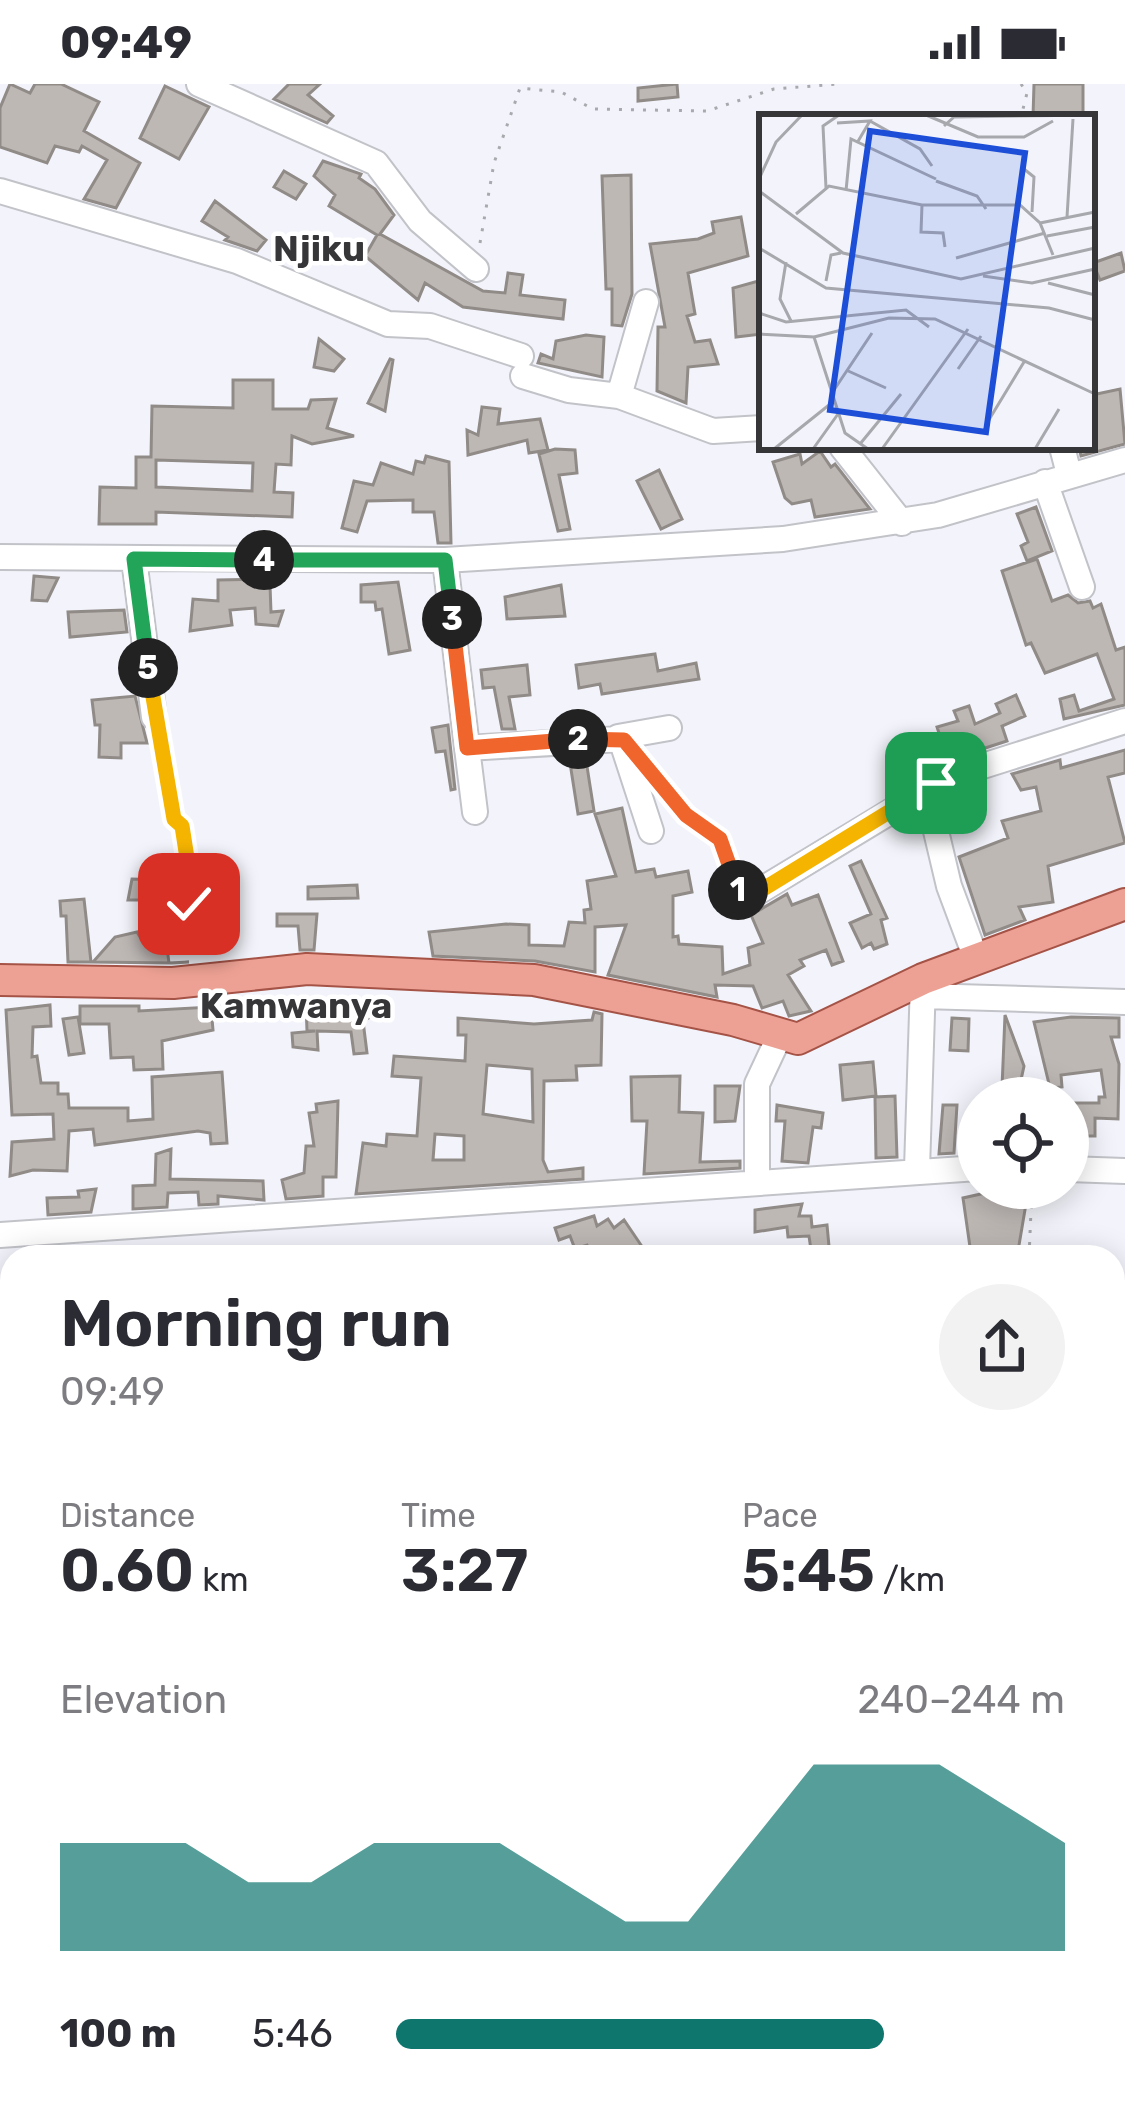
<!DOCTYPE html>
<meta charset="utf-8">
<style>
body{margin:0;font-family:Rubik,sans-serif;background:#f2f2f3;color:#2b2b33;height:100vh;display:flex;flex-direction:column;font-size:45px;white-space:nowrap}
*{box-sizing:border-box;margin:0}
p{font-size:39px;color:#7c7c81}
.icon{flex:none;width:66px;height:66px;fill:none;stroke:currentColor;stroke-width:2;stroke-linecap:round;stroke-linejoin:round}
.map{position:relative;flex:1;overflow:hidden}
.drawer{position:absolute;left:0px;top:1161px;width:1125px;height:858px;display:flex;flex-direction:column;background:#fff;border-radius:36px 36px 0 0;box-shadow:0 6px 30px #0003}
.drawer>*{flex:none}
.controls{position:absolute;left:957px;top:993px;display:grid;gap:24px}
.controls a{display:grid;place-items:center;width:132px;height:132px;border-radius:50%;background:#fff;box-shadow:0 6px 30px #0003;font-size:60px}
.pin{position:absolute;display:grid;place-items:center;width:102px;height:102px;color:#fff;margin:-51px;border-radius:24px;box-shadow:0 6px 18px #0006}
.km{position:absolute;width:60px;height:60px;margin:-30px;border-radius:50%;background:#222;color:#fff;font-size:33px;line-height:60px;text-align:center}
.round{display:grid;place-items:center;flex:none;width:126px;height:126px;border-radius:63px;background:#f2f2f3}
.head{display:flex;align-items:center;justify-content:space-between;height:204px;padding:0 60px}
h1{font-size:66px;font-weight:600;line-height:90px}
.stats{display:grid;grid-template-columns:repeat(3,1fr);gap:18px;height:204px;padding:12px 60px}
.stats div{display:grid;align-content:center}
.stats b{font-size:60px;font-weight:600}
.stats small{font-size:33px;font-weight:400}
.stats p{font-size:33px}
.chart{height:336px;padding:24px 60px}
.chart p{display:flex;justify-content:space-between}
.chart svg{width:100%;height:216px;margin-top:12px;fill:#0f766e;opacity:.7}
ul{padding:0 60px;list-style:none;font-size:39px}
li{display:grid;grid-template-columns:192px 144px 1fr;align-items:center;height:90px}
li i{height:30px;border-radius:15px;background:#0f766e}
.status{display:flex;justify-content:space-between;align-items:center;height:84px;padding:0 60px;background:#fff;direction:ltr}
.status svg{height:33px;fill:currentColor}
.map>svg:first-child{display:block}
</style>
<div class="status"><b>09:49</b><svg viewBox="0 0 49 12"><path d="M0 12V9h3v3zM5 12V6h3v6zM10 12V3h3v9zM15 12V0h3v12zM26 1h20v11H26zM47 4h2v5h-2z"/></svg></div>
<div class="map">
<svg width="1125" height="2019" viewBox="0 0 1125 2019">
<rect width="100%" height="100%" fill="#f3f4fb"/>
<path fill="#beb8b5" stroke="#918b88" stroke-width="3" fill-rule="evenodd" d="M10 0 30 9 35 0H61L99 18 84 47 140 79 116 124 84 115 107 76 82 62 79 68 55 62 47 79 0 63V24Z
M289 0H320L308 11 333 32 327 39 274 15Z
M677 0 678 13 638 17V4Z
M1034 0H1083V33H1033Z
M165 2 209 23 179 75 140 54Z
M323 77 361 90 359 94 375 105 394 131 380 150 483 207 505 209 508 189 523 191 520 211 565 216 563 235 463 223 425 199 418 216 365 172 377 151 329 122 335 111 314 92Z
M284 87 306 100 296 115 274 103Z
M631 91 632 210 622 242 612 241V205H606L602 92Z
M215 117 266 156 257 167 225 156 228 153 202 137Z
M741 133 748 172 688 189 695 230 687 232 695 258 710 256 718 280 688 283 686 319 657 307 658 243H665L650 160 698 155 714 149 712 138Z
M1121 169 1125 187 1100 196 1093 179Z
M762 196V250L736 253 733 204Z
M586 251 604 253 602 293 538 279 541 270 553 275 556 257Z
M319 255 344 275 334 287 314 283Z
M390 275 393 276 385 327 368 319Z
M233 296H273V325H308L311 316 336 315 327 344 354 352 312 360 292 352 291 381 276 380 274 408 293 409 292 433 156 428V440H99L100 403 136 404V373H151L152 322 233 324ZM156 376 253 379 252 407 156 403Z
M1120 305 1125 360 1081 372 1079 363H1092V311Z
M482 323 500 325 498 340 540 335 548 366 529 369 527 356 468 371 467 346 478 351Z
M555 365 575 366 577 389 559 391 570 445 558 447 539 370Z
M820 367 831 383 835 380 870 425 815 433 811 416 792 420 785 414 773 378 800 370 802 380Z
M426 372 449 378 451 459H438L434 428H413V416L367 417 357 448 342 444 354 397 373 401 381 379 413 390 416 377 424 379Z
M659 386 682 435 661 445 637 397Z
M1036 423 1052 467 1027 477 1021 462 1028 458 1017 430Z
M1037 475 1052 517 1068 511 1078 519 1090 517 1093 524 1101 520 1116 566 1125 563V621L1064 635 1060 615 1074 611 1079 627 1114 615 1097 570 1045 589 1031 559 1026 561 1002 487Z
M34 492 58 494 47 517 32 516Z
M265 495V501H270L271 528 283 527 278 542 256 540 255 524 230 526 232 541 190 547 193 515 218 517V496Z
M398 498 410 566 389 570 382 525 376 526 375 518H361V501Z
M561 501 565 532 507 535 505 513Z
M124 526 127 548 70 553 68 528Z
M655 570 658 587 696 579 699 595 602 610 600 600 579 604 576 581Z
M527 581 530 611 509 613 515 645H502L494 603 483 604 481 586Z
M1016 611 1025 632 1002 642 1007 657 948 676 937 643 958 637 954 627 969 622 975 640 1000 629 996 620Z
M135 612 147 659H121V674L99 673 100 641H95L92 616Z
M448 641 455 705 451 706 445 667 436 668 432 644Z
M1125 666V689L1108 693 1125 759 1048 782 1053 818 1019 823 1025 836 985 851 959 773 1008 754 1002 737 1041 727 1036 703 1021 706 1012 690 1060 676 1061 684Z
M586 676 594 727 578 730 570 679Z
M622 724 636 788 654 785 656 793 688 787 692 808 673 812V853L678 852 679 860 722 863 723 890 750 881 748 864 763 859 751 831 787 810 792 821 818 811 843 877 832 881 826 866 800 876 804 882 788 891 811 927 789 932 783 917 762 924 753 902 715 901 717 913 608 891 626 841 595 843V888L535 877 433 872 429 848 506 840 529 841V861L564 862 569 838 585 839 584 826 591 825 587 797 616 792 595 730Z
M861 777 887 834 881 836 887 860 874 865 871 859 862 864 850 839 871 830 850 782Z
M132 795 158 796V816H128Z
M357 801 358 814 308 815V803Z
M84 815 91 878H68L66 832H61L60 817Z
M277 830H317L314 866H300L298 842H277Z
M137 848 143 858 166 856 169 879 189 878 172 879 93 878 115 853Z
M370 915 376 930 363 937 367 969 354 970 351 948 317 947 318 966 293 963 292 949 315 947H307L306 920 319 919 320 930 355 931 352 924Z
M50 921 51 942 33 943 32 973 37 972 41 999H58V1010H68L69 1024H128V1037L153 1035 152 993 222 988 227 1059 211 1060 210 1049 198 1047 95 1061 93 1045 69 1047 67 1087 33 1086 10 1092 12 1058 54 1055 53 1030 12 1031 6 926Z
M80 922H139V927L211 923 213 946 162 957 163 985 134 986 133 973 111 974 109 940H80Z
M594 928 602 930 601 981 576 982 577 996 544 997 543 1076 548 1088 583 1084V1095L356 1110 363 1059 386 1062 387 1050 417 1052 421 994 392 992 394 972 465 977 466 951H458V934L534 940 592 936ZM487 981 532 985 533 1038 483 1030ZM435 1050 464 1052V1076H433Z
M1005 931 1024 982 1019 1005 1002 1004Z
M78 933 84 969 69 971 63 935Z
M1071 933 1119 934V953H1111L1119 980 1118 1035 1095 1034V1052H1068V1019H1099V1013H1105L1101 986 1061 991 1062 1003 1050 1004 1034 938Z
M952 934 969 935 968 967 950 966Z
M873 978 876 1012 843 1016 840 981Z
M680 992 679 1028 703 1029 700 1078 740 1077V1084L644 1090 647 1037H632L631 993Z
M715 1002H740L735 1037 715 1038Z
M895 1012 897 1073 876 1074 875 1013Z
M338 1017 336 1093H323V1112L286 1115 282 1096 304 1089 306 1062H314L309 1029 317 1028 316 1020Z
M777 1021 823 1029 821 1044 813 1043 808 1079 782 1077 785 1037H776Z
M943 1021H957L954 1069 939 1070Z
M171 1065 170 1095 263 1097 264 1116 218 1112V1120L199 1121 198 1108 168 1109 167 1123 133 1125V1102L155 1101 156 1070Z
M96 1105 91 1128 48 1131 47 1114 79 1113 78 1107Z
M994 1107 1028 1108 1017 1173 971 1170 963 1114Z
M802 1120 799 1132H811L812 1143 827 1141 830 1173H812L809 1152 788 1153 787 1143 755 1148V1126Z
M594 1132 597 1142 608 1135 614 1144 624 1136 645 1167 592 1173 587 1161 575 1165 570 1152 559 1156 555 1144Z"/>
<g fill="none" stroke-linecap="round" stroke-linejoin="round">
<defs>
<path id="minor" d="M199 0 376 79 420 137 476 185
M0 107 237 177 388 240 430 242 521 272
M523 292 569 306 619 312 713 347 762 344
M619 312 646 218
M842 363 902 439
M1062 363 1069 390
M1045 398 1082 503
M0 473 445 476 783 455 938 431 1125 376
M134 475 154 633
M445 476 467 664 621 655 651 747
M618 653 669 644
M467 664 475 728
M927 709 949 802 977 877
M741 818 948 693 1125 637
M922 912 1125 918
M917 1085 923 898
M1068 1085 1125 1087
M757 1096V1000L779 953
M0 1151 978 1084
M0 1320 12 1317
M1113 1410 1125 1415
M0 1417 12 1413
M1120 1631H1125
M0 1882 12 1854
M1121 1951 1125 1934
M0 1970 12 1953
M372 2019 379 2007
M537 2019 543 2007"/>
<path id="major" d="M0 896 173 899 307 885 534 896 733 936 798 955 923 895 1125 820
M0 1913 12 1939
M44 2007 50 2019"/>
</defs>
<use href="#minor" stroke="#c2c3c9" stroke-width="28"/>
<use href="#major" stroke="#a55346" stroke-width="34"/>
<path stroke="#a8a9ae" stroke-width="3" stroke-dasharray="3 9" stroke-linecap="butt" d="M1021 0 1027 9 1021 33
M480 159 494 79 520 4 561 8 593 25 707 27 774 5 839 0
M159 653 174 735 181 742 192 806 189 820
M655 694C685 729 723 751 736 797
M1029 1173 1032 1104
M787 2019 792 2007"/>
<use href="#minor" stroke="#fff" stroke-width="24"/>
<use href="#major" stroke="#eda194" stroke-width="30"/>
<defs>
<path id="rail" d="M1113 1260 1125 1262
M0 1363 12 1359"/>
</defs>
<use href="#rail" stroke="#6f6f73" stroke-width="9"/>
<use href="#rail" stroke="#fff" stroke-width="4.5" stroke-dasharray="14" stroke-linecap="butt"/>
</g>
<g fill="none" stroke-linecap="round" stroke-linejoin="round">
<defs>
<path id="split-1" d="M738 806 742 818 936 699"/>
<path id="split-2" d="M578 655 624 656 686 731 720 755 738 806"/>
<path id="split-3" d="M452 535 467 664 578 655"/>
<path id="split-4" d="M264 476H445L452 535"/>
<path id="split-5" d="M148 584 134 475 264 476"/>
<path id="split-6" d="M148 584 174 735 182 742 192 806 189 820"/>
</defs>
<use href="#split-1" stroke="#fff" stroke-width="24"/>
<use href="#split-2" stroke="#fff" stroke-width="24"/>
<use href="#split-3" stroke="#fff" stroke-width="24"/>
<use href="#split-4" stroke="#fff" stroke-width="24"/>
<use href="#split-5" stroke="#fff" stroke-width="24"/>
<use href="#split-6" stroke="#fff" stroke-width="24"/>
<use href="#split-1" stroke="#f5b400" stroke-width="15"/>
<use href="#split-2" stroke="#f0652b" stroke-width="15"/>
<use href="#split-3" stroke="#f0652b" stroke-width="15"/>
<use href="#split-4" stroke="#22a559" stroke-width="15"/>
<use href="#split-5" stroke="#22a559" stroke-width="15"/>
<use href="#split-6" stroke="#f5b400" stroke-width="15"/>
</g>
<g text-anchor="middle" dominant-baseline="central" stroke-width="9" stroke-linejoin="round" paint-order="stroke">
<g font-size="36" font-weight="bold" fill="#363639" stroke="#fff">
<text x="319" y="164">Njiku</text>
<text x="296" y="921">Kamwanya</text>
</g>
</g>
<g transform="translate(759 30)">
<rect width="336" height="336" fill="#f3f4fb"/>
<path fill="none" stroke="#a7a8ad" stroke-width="3" d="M167 1 219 23H265L294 7M111 7 161 35 173 52M78 9 111 7 98 29M185 12 195 3 336 1M265 55 275 63 273 98M0 65 17 28 43 1M177 67 218 82 227 95M67 74 64 12 80 1M0 77 84 139 202 165 336 134M87 77 92 25 177 65M163 91 162 118 184 119 186 133M37 100 70 72 163 91H261L281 109 294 141M308 103 314 5M281 109 336 98M288 122 336 113M0 134 67 174 290 194 336 206M197 144 286 119M27 148 21 185 32 207M224 162 273 169 336 155M67 167 72 141 82 139M289 169 336 181M0 199 27 208 147 196 170 213M0 220 55 223 86 319 109 335M55 223 130 204 176 205 336 280M199 255 222 222M87 256 127 274M73 279 113 219M228 309 265 248M101 330 142 280M15 335 75 287M54 335 79 300M123 335 209 215M276 335 300 295"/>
<path fill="#1d4ed8" fill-opacity="0.15" stroke="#1d4ed8" stroke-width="6" d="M111 17 266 39 227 318 71 296Z"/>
<rect width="336" height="336" fill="none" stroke="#363639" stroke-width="6"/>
</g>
</svg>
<div class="controls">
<a><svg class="icon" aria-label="locate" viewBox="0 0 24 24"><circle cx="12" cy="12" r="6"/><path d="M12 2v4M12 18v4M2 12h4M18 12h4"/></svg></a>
</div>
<div class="pin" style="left:936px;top:699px;background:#1e9e55"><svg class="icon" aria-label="arrive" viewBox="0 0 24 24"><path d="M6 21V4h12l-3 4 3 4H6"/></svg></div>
<div class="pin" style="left:189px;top:820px;background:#d93025"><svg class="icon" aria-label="check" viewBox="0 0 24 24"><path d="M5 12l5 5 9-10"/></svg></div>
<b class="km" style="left:738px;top:806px">1</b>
<b class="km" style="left:578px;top:655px">2</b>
<b class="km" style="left:452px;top:535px">3</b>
<b class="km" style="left:264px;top:476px">4</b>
<b class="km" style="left:148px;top:584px">5</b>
<section class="drawer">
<div class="head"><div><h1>Morning run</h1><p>09:49</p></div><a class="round"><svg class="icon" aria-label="share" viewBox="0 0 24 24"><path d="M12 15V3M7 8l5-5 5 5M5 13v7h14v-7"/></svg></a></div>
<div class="stats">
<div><p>Distance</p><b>0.60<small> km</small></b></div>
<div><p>Time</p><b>3:27</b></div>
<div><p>Pace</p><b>5:45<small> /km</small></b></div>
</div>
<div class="chart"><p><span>Elevation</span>240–244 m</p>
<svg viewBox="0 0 160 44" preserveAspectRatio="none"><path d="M0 44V22L10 22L20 22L30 30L40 30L50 22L60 22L70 22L80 30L90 38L100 38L110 22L120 6L130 6L140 6L150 14L160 22V44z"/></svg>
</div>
<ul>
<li><b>100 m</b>5:46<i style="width:73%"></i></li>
</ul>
</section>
</div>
